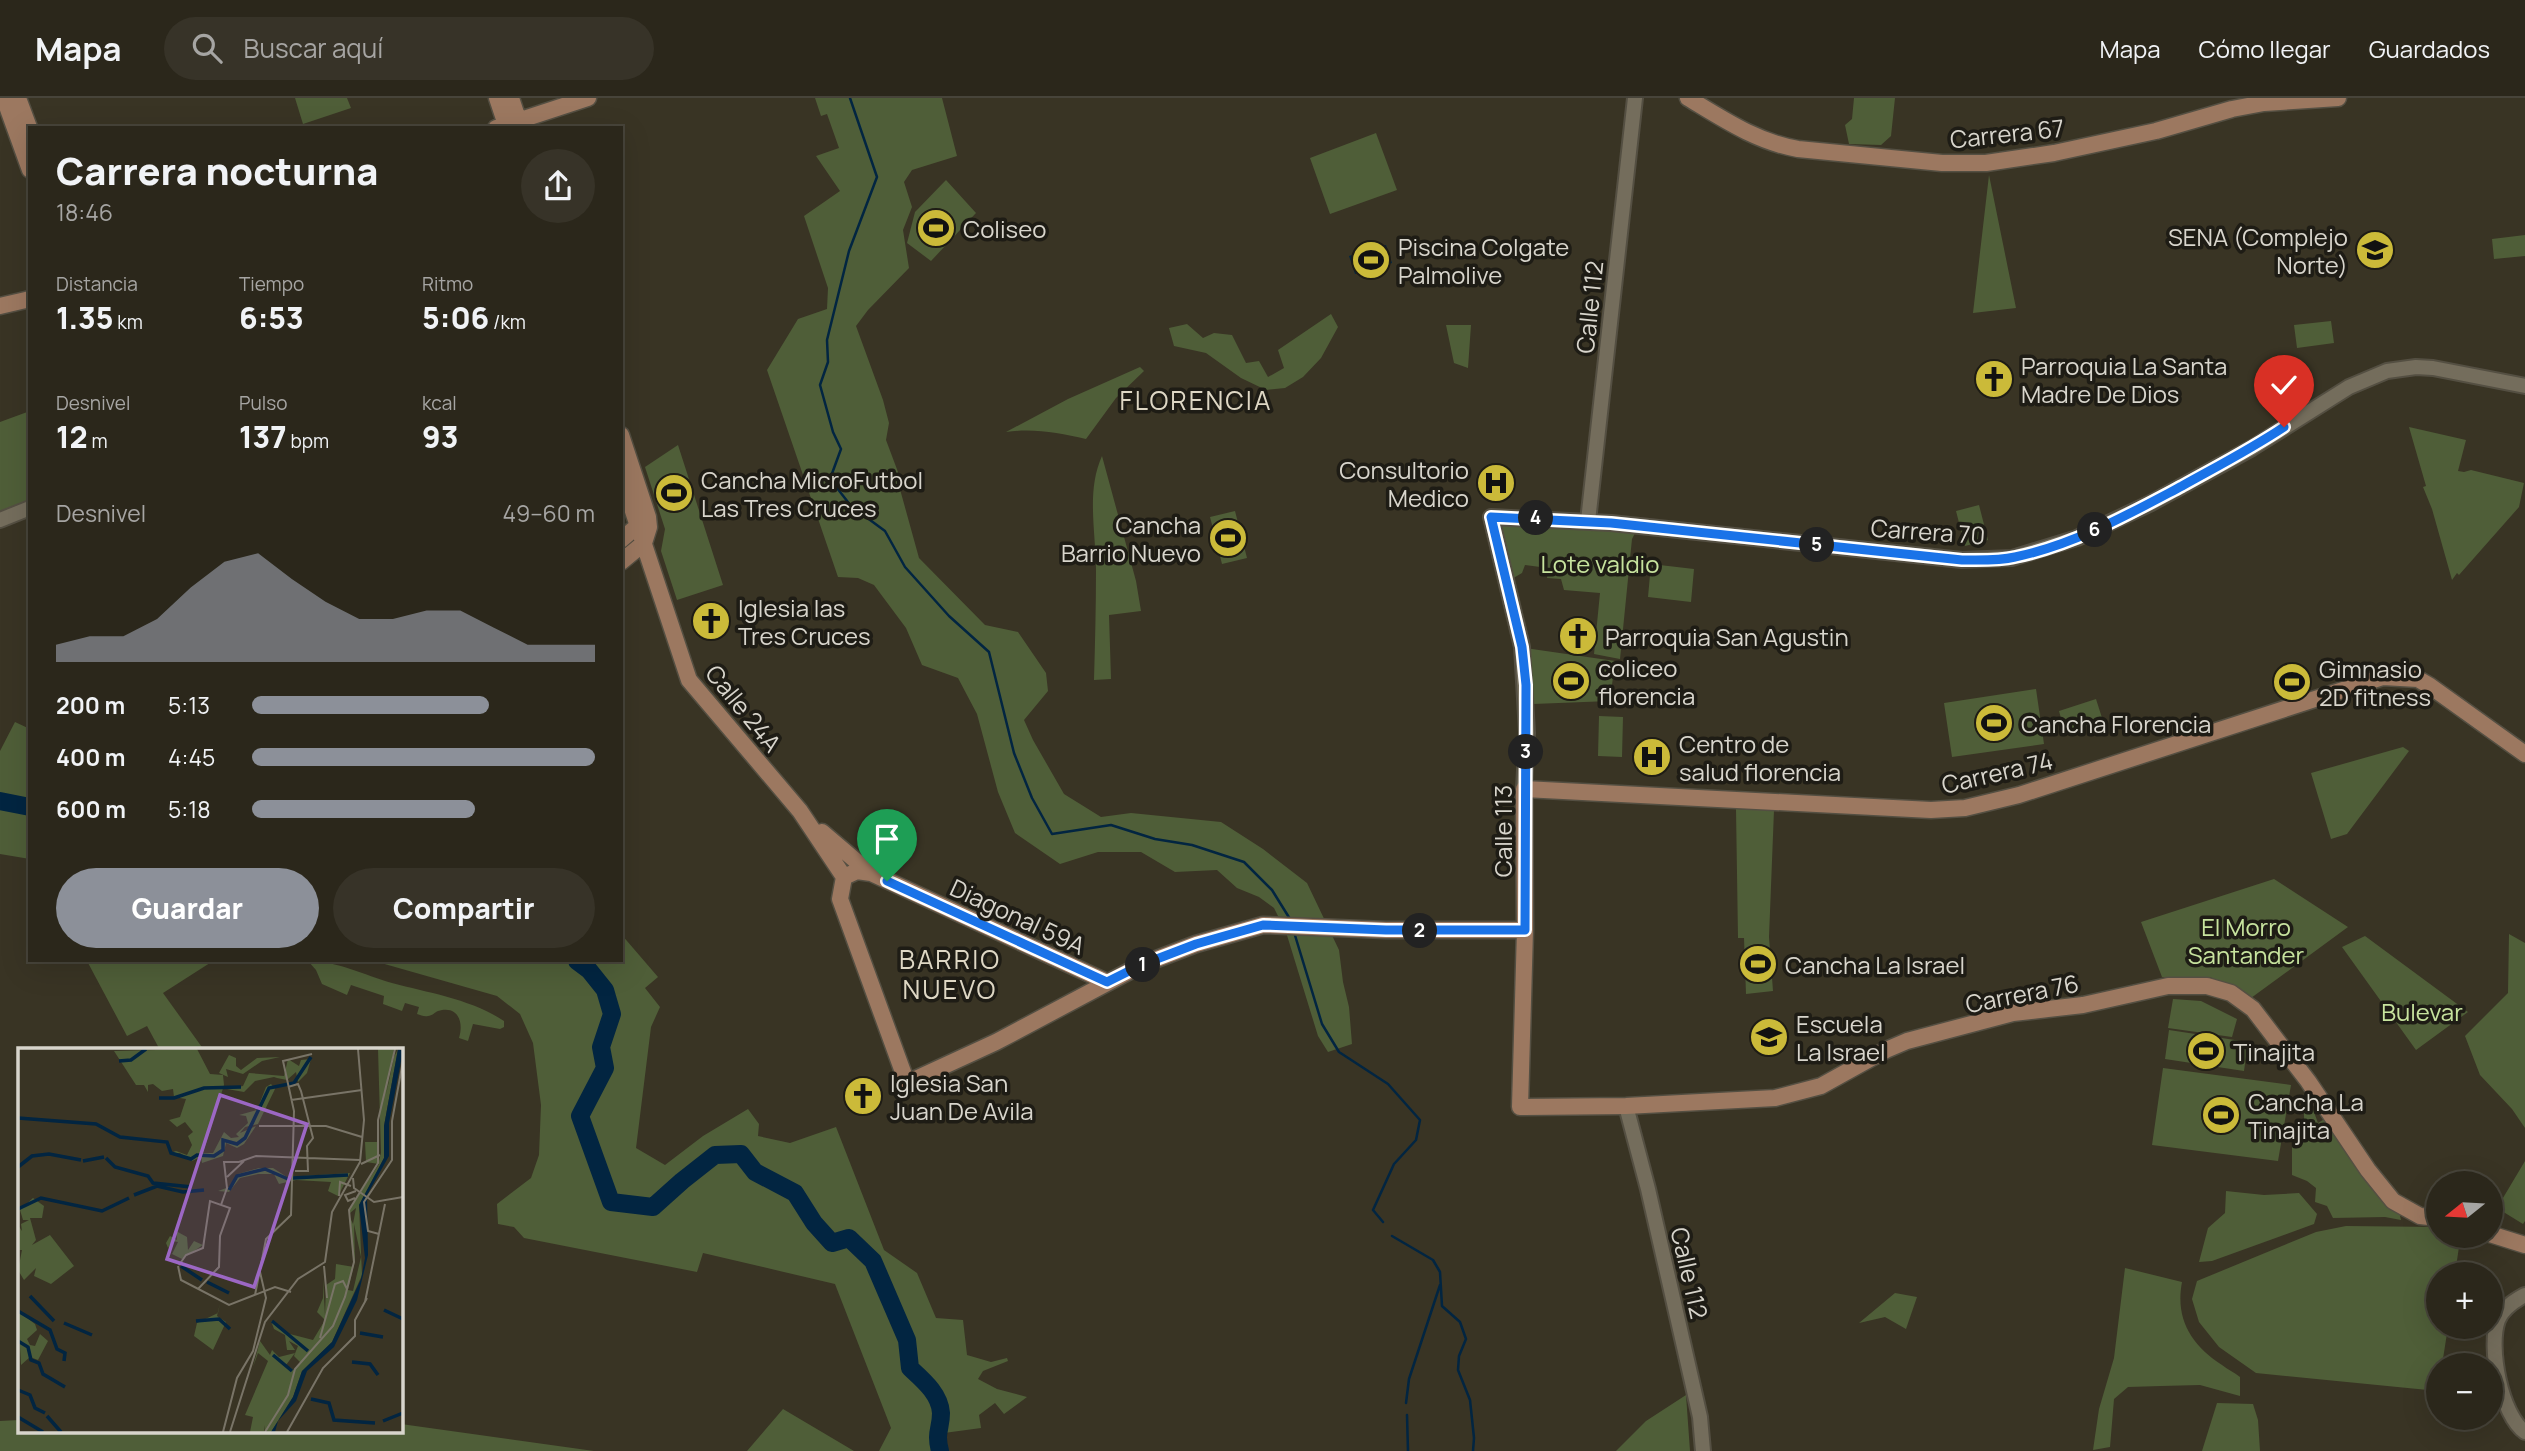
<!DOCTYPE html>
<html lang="es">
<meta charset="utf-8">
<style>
body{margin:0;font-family:Manrope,sans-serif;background:#373328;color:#f1f3f6;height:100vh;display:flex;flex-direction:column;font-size:26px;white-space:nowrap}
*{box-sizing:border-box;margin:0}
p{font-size:23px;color:#a6a5a3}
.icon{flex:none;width:38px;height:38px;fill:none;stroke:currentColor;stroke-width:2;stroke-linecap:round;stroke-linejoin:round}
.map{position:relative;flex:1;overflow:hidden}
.drawer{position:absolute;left:28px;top:28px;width:595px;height:836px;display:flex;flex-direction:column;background:#2b271b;border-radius:0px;box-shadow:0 7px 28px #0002,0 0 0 2px #47443a}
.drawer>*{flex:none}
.needle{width:46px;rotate:252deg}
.controls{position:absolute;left:2426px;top:1073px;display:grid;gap:14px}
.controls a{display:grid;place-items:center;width:77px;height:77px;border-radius:50%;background:#2b271b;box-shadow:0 7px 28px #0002,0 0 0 2px #47443a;font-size:35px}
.pin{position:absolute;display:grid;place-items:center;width:60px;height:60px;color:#fff;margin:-72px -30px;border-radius:50% 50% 50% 0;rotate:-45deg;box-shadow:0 0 7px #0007}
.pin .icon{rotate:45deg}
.km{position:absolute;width:35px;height:35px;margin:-18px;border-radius:50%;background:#222;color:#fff;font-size:19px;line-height:35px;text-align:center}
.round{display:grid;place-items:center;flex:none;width:74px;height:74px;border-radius:37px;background:#373328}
.summary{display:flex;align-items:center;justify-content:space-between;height:119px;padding:0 28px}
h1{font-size:38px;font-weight:800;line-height:52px}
.figures{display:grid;grid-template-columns:repeat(3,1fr);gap:10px;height:119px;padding:7px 28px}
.figures div{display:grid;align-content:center}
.figures b{font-size:30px;font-weight:800}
.figures small{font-size:19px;font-weight:400}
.figures p{font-size:19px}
.chart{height:196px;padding:14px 28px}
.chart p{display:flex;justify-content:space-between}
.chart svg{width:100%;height:126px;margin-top:7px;fill:#8c9099;opacity:.7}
.button{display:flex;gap:14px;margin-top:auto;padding:14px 28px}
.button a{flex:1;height:80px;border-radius:42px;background:#8c9099;color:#fff;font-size:28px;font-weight:800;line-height:80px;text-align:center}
.button a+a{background:#373328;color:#f1f3f6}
ul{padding:0 28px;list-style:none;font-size:23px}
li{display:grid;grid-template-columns:112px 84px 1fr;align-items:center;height:52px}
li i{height:18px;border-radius:9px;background:#8c9099}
header{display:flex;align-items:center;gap:42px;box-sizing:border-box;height:98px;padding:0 35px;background:#2b271b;border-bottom:2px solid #47443a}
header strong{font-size:33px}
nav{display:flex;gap:38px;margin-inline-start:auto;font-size:24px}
.search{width:490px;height:63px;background:#373328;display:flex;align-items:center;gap:18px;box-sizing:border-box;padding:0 24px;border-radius:38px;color:#a6a5a3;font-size:26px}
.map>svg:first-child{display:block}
</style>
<header>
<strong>Mapa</strong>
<div class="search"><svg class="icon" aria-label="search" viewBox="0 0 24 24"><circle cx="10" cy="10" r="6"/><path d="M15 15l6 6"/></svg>Buscar aquí</div>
<nav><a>Mapa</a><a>Cómo llegar</a><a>Guardados</a></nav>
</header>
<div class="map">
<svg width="2525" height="1353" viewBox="0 0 2525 1353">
<rect width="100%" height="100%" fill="#393424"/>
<path fill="#4f5e38" d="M295 0H347L351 10 303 26Z
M815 0H942L957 58 912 72 904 84 912 109 903 132 909 170 868 212 856 228 883 302 889 325 886 342 898 374V384L919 460 985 527 1018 534 1046 575 1048 593 1024 622 1033 642 1064 696 1101 719 1131 715 1221 724 1263 751 1307 785 1339 852 1343 884 1349 909 1352 946 1328 954 1318 938 1286 834 1274 810 1259 799 1237 790 1217 772 1175 774 1141 754H1098L1060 766 1015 735 998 694 977 616 958 580 922 567 906 530 874 487 858 480 838 479 767 272 798 221 827 211 828 190 804 118 840 93 816 58 839 50 827 16 821 18Z
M1854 0H1895L1891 38 1881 47 1849 46 1845 27 1852 21Z
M1376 35 1397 92 1330 116 1310 60Z
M1989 77 2016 210 1973 215Z
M946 82 976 115 931 163 907 145 915 114Z
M2525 137V158L2494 161 2492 141Z
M1331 216 1338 229 1321 260 1303 279 1285 290 1266 292 1241 280 1206 255 1174 248 1169 230 1187 226 1203 240 1214 235 1232 237 1246 265 1259 263 1268 279 1284 270 1278 252Z
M2331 223 2334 245 2297 250 2294 227Z
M1446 227H1471L1468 270 1454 265Z
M1140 269 1144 273 1116 300 1086 341C1059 335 1034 330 1006 334L1068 301Z
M30 313V403L0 416V324Z
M2409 329 2466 342 2458 373 2464 374 2471 372 2524 385 2519 409 2459 477 2457 475 2452 482 2432 411 2423 389 2426 388Z
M678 347 723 487 677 502 661 453 665 431 645 369Z
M1102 358 1136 483 1141 513 1109 517 1111 581 1094 582C1095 545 1096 509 1096 472 1096 435 1086 393 1102 358Z
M1979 407 1988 442 1965 448 1956 413Z
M1235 413 1247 460 1222 466 1210 419Z
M1506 425 1635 435 1632 441 1620 561 1594 556 1600 495 1564 492 1561 481 1547 480 1548 470 1525 467 1522 475 1510 482 1500 431Z
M1651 466 1694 471 1691 504 1648 499Z
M1525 550 1615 563 1610 603 1533 606Z
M2036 591 2044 646 1952 659 1944 605Z
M2096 601 2103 623 2065 635 2059 613Z
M1599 618 1623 619 1622 659 1598 658Z
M15 624 30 631V761L0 756V653Z
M2403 649 2409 653 2347 736 2331 741 2311 675Z
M1736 711 1774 712 1769 839 1773 893 1746 896 1744 840H1738Z
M2274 781 2348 829 2251 900 2210 879H2162L2141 824Z
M621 836 658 879 645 890 660 909 651 929 636 1050 665 1067 703 1038 748 1011 759 1026 758 1038 790 1045 836 1029 884 1152 917 1175 936 1220 963 1222 967 1257 991 1264 1007 1260 1008 1263 983 1273 978 1281 997 1291 1027 1299 1004 1316 995 1305 979 1317 981 1330 944 1335 947 1353H879L891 1330 835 1186 703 1155 697 1174 524 1140 514 1129 498 1126 497 1106 531 1080 539 1057 541 1007 533 945 520 916 497 898 374 863H621Z
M2509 836 2525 845V1030L2512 1011 2480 977 2465 938 2508 895Z
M2365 838 2468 914 2416 952 2342 849Z
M87 863H213L163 895 204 952H160L147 928 127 938Z
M308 863C337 863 364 877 392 885 429 895 471 901 504 923V929L500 931 473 926 468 943 459 940C464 924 458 907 438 913 435 914 432 918 428 918 424 919 421 917 417 916L419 909 405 905 402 913 383 906 384 898 351 887 347 897 322 886 316 872Z
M2173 901 2201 903 2237 921 2232 939 2168 930Z
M2169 932 2248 944 2244 973 2165 961Z
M2163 970 2291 987 2278 1063 2152 1047Z
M2311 1006 2318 1025 2326 1020 2398 1109 2401 1122 2385 1119 2333 1120 2327 1108 2315 1104 2316 1090 2307 1083 2292 1077V1045C2303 1035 2306 1024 2303 1010Z
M2525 1063V1123L2523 1126 2497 1110Z
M2226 1093 2264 1097 2299 1095 2317 1116 2314 1126 2212 1163 2199 1164 2208 1130 2225 1115Z
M2346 1128 2438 1129V1138H2457L2460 1142 2455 1176H2438V1228L2448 1229 2442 1267H2438V1293L2256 1275 2219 1249 2199 1224 2192 1201 2197 1183 2316 1134Z
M2125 1170 2182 1184C2175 1221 2191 1247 2222 1267 2228 1272 2234 1274 2240 1279V1298L2200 1287 2161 1288 2128 1289 2114 1301 2110 1349 2093 1352 2099 1311 2114 1260Z
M1895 1195 1917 1199 1906 1231 1885 1219 1859 1225Z
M1686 1297 1690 1353H1616L1646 1323Z
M2217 1305 2253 1306 2258 1322 2260 1353H2202Z
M783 1311 854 1353H747Z
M19 1322V1334H401V1326L594 1353H0V1323Z"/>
<path fill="#022541" d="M1386 147 1392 165 1355 176 1349 158Z"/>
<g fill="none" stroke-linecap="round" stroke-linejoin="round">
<path stroke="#022541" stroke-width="2.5" d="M850 0 877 79 849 153 827 242 828 264 820 287 833 334 841 351 830 381 851 408 885 433 905 469 949 518 989 554 1014 655 1032 700 1052 736 1111 727 1155 741 1192 747 1244 764 1272 792 1290 821
M1294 834 1322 926 1339 954 1388 986 1420 1022 1416 1042 1394 1066 1373 1112 1383 1124
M1392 1138 1433 1162 1440 1174 1442 1208 1460 1224 1466 1241 1459 1258 1458 1272 1470 1302 1474 1340 1473 1353
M1406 1305 1409 1281 1440 1187
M1407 1317 1408 1353"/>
<path stroke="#022541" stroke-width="18" d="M0 703 30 709
M577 863 589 872 605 892 612 916 601 949 605 970 580 1018 611 1104 653 1109 682 1083 715 1057 741 1056 755 1074 795 1095 814 1125 832 1145 849 1140 873 1163 907 1242 910 1270C923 1282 940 1296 941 1315 941 1331 935 1334 940 1353"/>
<defs>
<path id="tertiary" d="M0 422 30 410
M1588 423 1635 0
M1524 691 1527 635 1522 549 1491 419 1611 425 1962 462 2012 460 2077 440 2151 405 2252 350 2349 289 2387 273 2416 269 2433 270 2525 288
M1626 1008 1648 1091 1700 1319 1703 1353
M2525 1197C2514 1203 2503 1210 2498 1222 2488 1249 2501 1317 2525 1334"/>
<path id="secondary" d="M4 0 30 72
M18 0 30 32
M497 0 507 30
M511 0 521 30
M1688 0C1723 21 1757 44 1798 51L1942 65H1986L2054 55 2156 33 2232 11 2264 5 2338 0
M496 30 588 0
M0 208 30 201
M621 337 648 419 649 429 644 445
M621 377 689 582 800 713 844 779
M621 442 643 423
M621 464 644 445
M822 734 869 774
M844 779 840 801 907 985 996 944 1141 867 1196 846 1263 827 1386 832H1525
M844 779 857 773 871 775 1107 884
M2438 1120 2420 1118 2393 1103 2368 1072 2308 983 2253 911 2231 895 2207 888H2168L2083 907 2013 915 1907 943 1886 952 1821 988 1775 1000 1626 1008 1520 1009 1525 832 1524 691 1931 712 1965 710 2019 697 2383 579 2418 581 2430 588 2525 656
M2490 1136 2525 1147"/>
</defs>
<use href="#tertiary" stroke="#544f42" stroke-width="18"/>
<use href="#secondary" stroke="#544f42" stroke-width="19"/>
<use href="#tertiary" stroke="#746d5c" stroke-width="14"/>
<use href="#secondary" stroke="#9c7860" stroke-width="16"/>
</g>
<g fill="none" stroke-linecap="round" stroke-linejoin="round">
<defs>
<path id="route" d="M887 783 1107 884 1141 867 1196 846 1263 827 1386 832H1525L1526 587 1522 549 1491 419 1611 425 1962 462C1980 462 1998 463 2015 459 2074 447 2129 416 2182 388 2216 369 2251 351 2284 329"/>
</defs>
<use href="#route" stroke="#fff" stroke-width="14"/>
<use href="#route" stroke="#1a73e8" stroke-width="9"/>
</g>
<defs>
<symbol id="stadium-disc" viewBox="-11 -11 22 22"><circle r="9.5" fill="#cbba39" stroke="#1e1c15"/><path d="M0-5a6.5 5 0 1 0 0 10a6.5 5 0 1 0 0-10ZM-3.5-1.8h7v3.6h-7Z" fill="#111"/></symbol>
<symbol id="university-disc" viewBox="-11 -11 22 22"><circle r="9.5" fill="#cbba39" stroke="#1e1c15"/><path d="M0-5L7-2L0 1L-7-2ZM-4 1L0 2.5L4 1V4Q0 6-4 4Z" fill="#111"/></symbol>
<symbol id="church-disc" viewBox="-11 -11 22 22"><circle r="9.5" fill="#cbba39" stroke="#1e1c15"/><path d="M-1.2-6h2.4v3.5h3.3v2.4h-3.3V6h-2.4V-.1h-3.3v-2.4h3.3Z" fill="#111"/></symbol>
<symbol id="hospital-disc" viewBox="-11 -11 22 22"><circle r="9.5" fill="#cbba39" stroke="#1e1c15"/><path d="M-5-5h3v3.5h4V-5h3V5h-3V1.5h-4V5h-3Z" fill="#111"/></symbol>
</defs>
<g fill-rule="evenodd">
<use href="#stadium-disc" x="914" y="108" width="44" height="44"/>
<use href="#university-disc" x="2353" y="130" width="44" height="44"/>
<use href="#stadium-disc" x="1349" y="140" width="44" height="44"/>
<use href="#church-disc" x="1972" y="259" width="44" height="44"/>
<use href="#hospital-disc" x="1474" y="363" width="44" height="44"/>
<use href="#stadium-disc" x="652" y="373" width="44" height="44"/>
<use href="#stadium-disc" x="1206" y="418" width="44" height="44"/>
<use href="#church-disc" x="689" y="501" width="44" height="44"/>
<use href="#church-disc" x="1556" y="516" width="44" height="44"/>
<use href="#stadium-disc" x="1549" y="561" width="44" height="44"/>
<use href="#stadium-disc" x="2270" y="562" width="44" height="44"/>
<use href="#stadium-disc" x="1972" y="603" width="44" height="44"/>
<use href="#hospital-disc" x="1630" y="637" width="44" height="44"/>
<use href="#stadium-disc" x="1736" y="844" width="44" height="44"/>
<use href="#university-disc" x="1747" y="917" width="44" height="44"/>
<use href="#stadium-disc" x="2184" y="931" width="44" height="44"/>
<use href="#church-disc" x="841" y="976" width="44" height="44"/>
<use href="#stadium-disc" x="2199" y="995" width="44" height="44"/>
</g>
<g text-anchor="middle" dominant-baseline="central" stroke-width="7" stroke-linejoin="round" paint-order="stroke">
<g font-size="24" fill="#d8d5cc" stroke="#1e1c15">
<text transform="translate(2007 35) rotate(-6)">Carrera 67</text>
<text transform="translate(1589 209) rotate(-84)">Calle 112</text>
<text transform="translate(1928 433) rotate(4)">Carrera 70</text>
<text transform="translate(744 610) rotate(51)">Calle 24A</text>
<text transform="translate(1997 674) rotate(-13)">Carrera 74</text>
<text transform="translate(1502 733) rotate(-90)">Calle 113</text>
<text transform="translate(1018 818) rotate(25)">Diagonal 59A</text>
<text transform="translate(2022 895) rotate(-11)">Carrera 76</text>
<text transform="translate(1690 1175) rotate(77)">Calle 112</text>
</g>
<g font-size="24" fill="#d8d5cc" stroke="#1e1c15" text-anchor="start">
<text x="963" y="130">Coliseo</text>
<text x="2348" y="138" text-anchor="end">SENA (Complejo<tspan x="2348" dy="28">Norte)</tspan></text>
<text x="1398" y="148">Piscina Colgate<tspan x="1398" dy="28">Palmolive</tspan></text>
<text x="2021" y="267">Parroquia La Santa<tspan x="2021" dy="28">Madre De Dios</tspan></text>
<text x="1469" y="371" text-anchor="end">Consultorio<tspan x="1469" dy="28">Medico</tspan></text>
<text x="701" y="381">Cancha MicroFutbol<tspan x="701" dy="28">Las Tres Cruces</tspan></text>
<text x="1201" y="426" text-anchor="end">Cancha<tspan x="1201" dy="28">Barrio Nuevo</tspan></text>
<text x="738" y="509">Iglesia las<tspan x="738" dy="28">Tres Cruces</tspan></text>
<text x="1605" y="538">Parroquia San Agustin</text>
<text x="1598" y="569">coliceo<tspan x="1598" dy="28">florencia</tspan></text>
<text x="2319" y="570">Gimnasio<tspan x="2319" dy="28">2D fitness</tspan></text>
<text x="2021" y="625">Cancha Florencia</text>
<text x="1679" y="645">Centro de<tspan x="1679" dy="28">salud florencia</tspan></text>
<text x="1785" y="866">Cancha La Israel</text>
<text x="1796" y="925">Escuela<tspan x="1796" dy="28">La Israel</tspan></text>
<text x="2233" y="953">Tinajita</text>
<text x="890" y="984">Iglesia San<tspan x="890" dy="28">Juan De Avila</tspan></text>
<text x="2248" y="1003">Cancha La<tspan x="2248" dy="28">Tinajita</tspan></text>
</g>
<g font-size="24" fill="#c7e39e" stroke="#1e1c15">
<text x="1600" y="465">Lote valdio</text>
<text x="2246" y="828">El Morro<tspan x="2246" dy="28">Santander</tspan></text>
<text x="2422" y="913">Bulevar</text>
</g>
<g font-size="26" letter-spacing="2" fill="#ded7c4" stroke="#1e1c15">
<text x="1196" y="302">FLORENCIA</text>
<text x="950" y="861">BARRIO<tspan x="950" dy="30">NUEVO</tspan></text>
</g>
</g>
<g transform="translate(18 950)">
<rect width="385" height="385" fill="#393424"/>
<path d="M179 1 192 26 205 27 206 37 185 105H195L206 84 213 90 221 89 218 86 230 75 228 68 221 67 239 62 248 39 253 36 257 41 240 76 227 79 222 85 238 78 226 96 219 100 208 95 205 108 184 115 183 109 174 113 162 105H152L158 103 169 107 174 97 170 88 175 84 167 74 159 79 151 72 162 69 168 51 156 49 155 41 144 43 135 36 130 37V44L126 37H118L96 3ZM360 1H376L368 47 376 9 380 1 366 78V110L341 157 344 227 314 294 284 323 275 349 253 384 247 383V377L246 384H232L235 369 227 367 250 313 240 305 235 319 242 293 252 307 254 302 261 309 277 305 268 317 276 322 283 315 276 308 280 298 271 293 277 302H269L267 287 256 281 253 273 268 285 295 292 307 272 299 264 305 250V231L307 268 308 237 317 231 318 216 336 219 331 167 335 176 338 160 332 165V160L361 116 348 114 347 94H360L361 113 363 105ZM336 176 343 209 335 243 330 242 337 212ZM211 7 218 10V18L223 22 239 10 262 9 244 13 225 26 208 21 210 29 201 25ZM270 11 281 18 283 12 293 11 289 25 280 34 278 24 269 32 259 30 256 29 237 33 226 44 209 41 225 38 231 25 266 28ZM241 120H255L269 129 332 125 320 148 310 143 313 134 278 132 261 136 256 126H240L222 130 211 144 200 143 214 138 220 126ZM15 150 26 158 24 170H12L18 192 14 197 32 187 56 218 33 236 16 228 18 220 6 232 0 222 4 202H0V177L4 183 3 176 11 172H5L2 162ZM158 183 169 189 170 202 176 193 185 197 164 211 154 206 160 194 154 193 150 200 148 195 152 188 159 192ZM202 255 199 268 208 274 195 302 176 288 179 275 200 265ZM0 263 17 276 19 282 9 291 12 297 17 298 22 286 30 293 20 312 12 309 3 317Z" fill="#4f5e38" fill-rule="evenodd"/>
<path d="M380 1 385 3 371 75V108L349 147 350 207 339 252 316 299 289 323 278 353 260 373 257 384H253L275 349 284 323 314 294 343 231 347 210 341 157 366 110V78Z" fill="#022541"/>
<path fill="none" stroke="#022541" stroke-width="3.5" d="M101 13 113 12 128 1M141 50H156L186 40 223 39M0 70 78 76 102 89 149 94 153 105 173 111 179 107 196 108 205 102V92L219 96 227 90 251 40 276 35 293 9M88 110 97 119 130 128 135 135 174 139M65 113 86 109M0 119 14 108 31 106 63 112M275 130 330 127M211 142 219 128 247 121 270 131M116 147 139 138 165 144 186 142M0 161 23 150 84 163 111 150M163 218 184 232M189 234 211 245M12 248 36 273M366 262 385 271M0 263 32 282 39 301 47 305 46 313M178 273 201 271 212 281M254 273 290 303M46 275 74 287M342 285 365 289M0 293 10 299 13 312 21 315 25 326 47 339M255 307 274 323M334 314 352 316 360 327M0 342 12 347 17 360 27 365M293 351 311 355 316 372 357 375M29 368 43 384M0 369 25 384M365 373 385 365"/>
<path fill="none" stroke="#797467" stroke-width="2" d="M270 39 280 36 283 43 295 90 289 98 290 123H277M273 52 344 42M385 57V100M241 78H308L344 89M221 114 238 108 342 112M343 116 362 107M209 129 226 113M335 130 336 140 356 154 385 149M321 148 322 134 333 138M337 150 330 153 327 147 338 143M203 157 209 140 206 114H221M361 186 350 183 346 154 374 112V73L385 13M161 217 168 207 185 200 192 153 212 160 202 188 201 219 180 241M160 218 163 232 211 257 257 239 273 244M306 218 309 250M237 247 248 191 273 167 276 63 265 13 294 6M347 254 367 156M302 290 317 236 325 233 329 241M205 384 219 330 235 303 248 250 242 224M212 384 247 274 280 231 307 214 314 164 342 114 346 72 340 1M247 384 270 347 277 321 315 278 327 249 336 214 331 162 360 115V72L377 1M269 384 305 320 337 288V272L349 250"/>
<path fill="#9c67c4" fill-opacity="0.15" stroke="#9c67c4" stroke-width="3.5" d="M202 47 289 76 236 239 149 211Z"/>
<rect width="385" height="385" fill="none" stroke="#d8d5cc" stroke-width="3.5"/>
</g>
</svg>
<div class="controls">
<a><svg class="needle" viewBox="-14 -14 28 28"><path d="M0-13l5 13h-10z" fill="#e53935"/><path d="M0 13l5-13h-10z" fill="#a6a5a3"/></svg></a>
<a>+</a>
<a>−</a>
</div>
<div class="pin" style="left:887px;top:783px;background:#1e9e55"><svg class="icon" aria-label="arrive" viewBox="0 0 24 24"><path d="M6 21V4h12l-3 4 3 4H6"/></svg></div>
<div class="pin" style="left:2284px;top:329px;background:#d93025"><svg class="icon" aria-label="check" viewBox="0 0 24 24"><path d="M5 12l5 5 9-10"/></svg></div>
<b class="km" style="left:1143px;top:867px">1</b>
<b class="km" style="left:1420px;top:833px">2</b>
<b class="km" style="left:1526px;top:654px">3</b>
<b class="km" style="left:1536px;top:420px">4</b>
<b class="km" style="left:1817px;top:447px">5</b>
<b class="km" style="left:2095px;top:432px">6</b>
<section class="drawer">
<div class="summary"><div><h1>Carrera nocturna</h1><p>18:46</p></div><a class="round"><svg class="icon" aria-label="share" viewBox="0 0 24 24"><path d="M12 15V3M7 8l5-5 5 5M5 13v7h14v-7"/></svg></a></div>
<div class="figures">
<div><p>Distancia</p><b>1.35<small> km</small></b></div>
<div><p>Tiempo</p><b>6:53</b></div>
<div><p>Ritmo</p><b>5:06<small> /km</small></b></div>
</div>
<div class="figures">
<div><p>Desnivel</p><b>12<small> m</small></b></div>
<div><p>Pulso</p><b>137<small> bpm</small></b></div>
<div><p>kcal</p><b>93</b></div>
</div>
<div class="chart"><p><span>Desnivel</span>49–60 m</p>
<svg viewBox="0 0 160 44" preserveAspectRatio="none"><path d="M0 44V38L10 35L20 35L30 29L40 18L50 9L60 6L70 15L80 23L90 29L100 29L110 26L120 26L130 32L140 38L150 38L160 38V44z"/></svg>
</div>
<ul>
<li><b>200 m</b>5:13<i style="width:69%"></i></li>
<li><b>400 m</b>4:45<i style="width:100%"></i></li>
<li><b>600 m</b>5:18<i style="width:65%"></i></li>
</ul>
<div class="button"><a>Guardar</a><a>Compartir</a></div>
</section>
</div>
